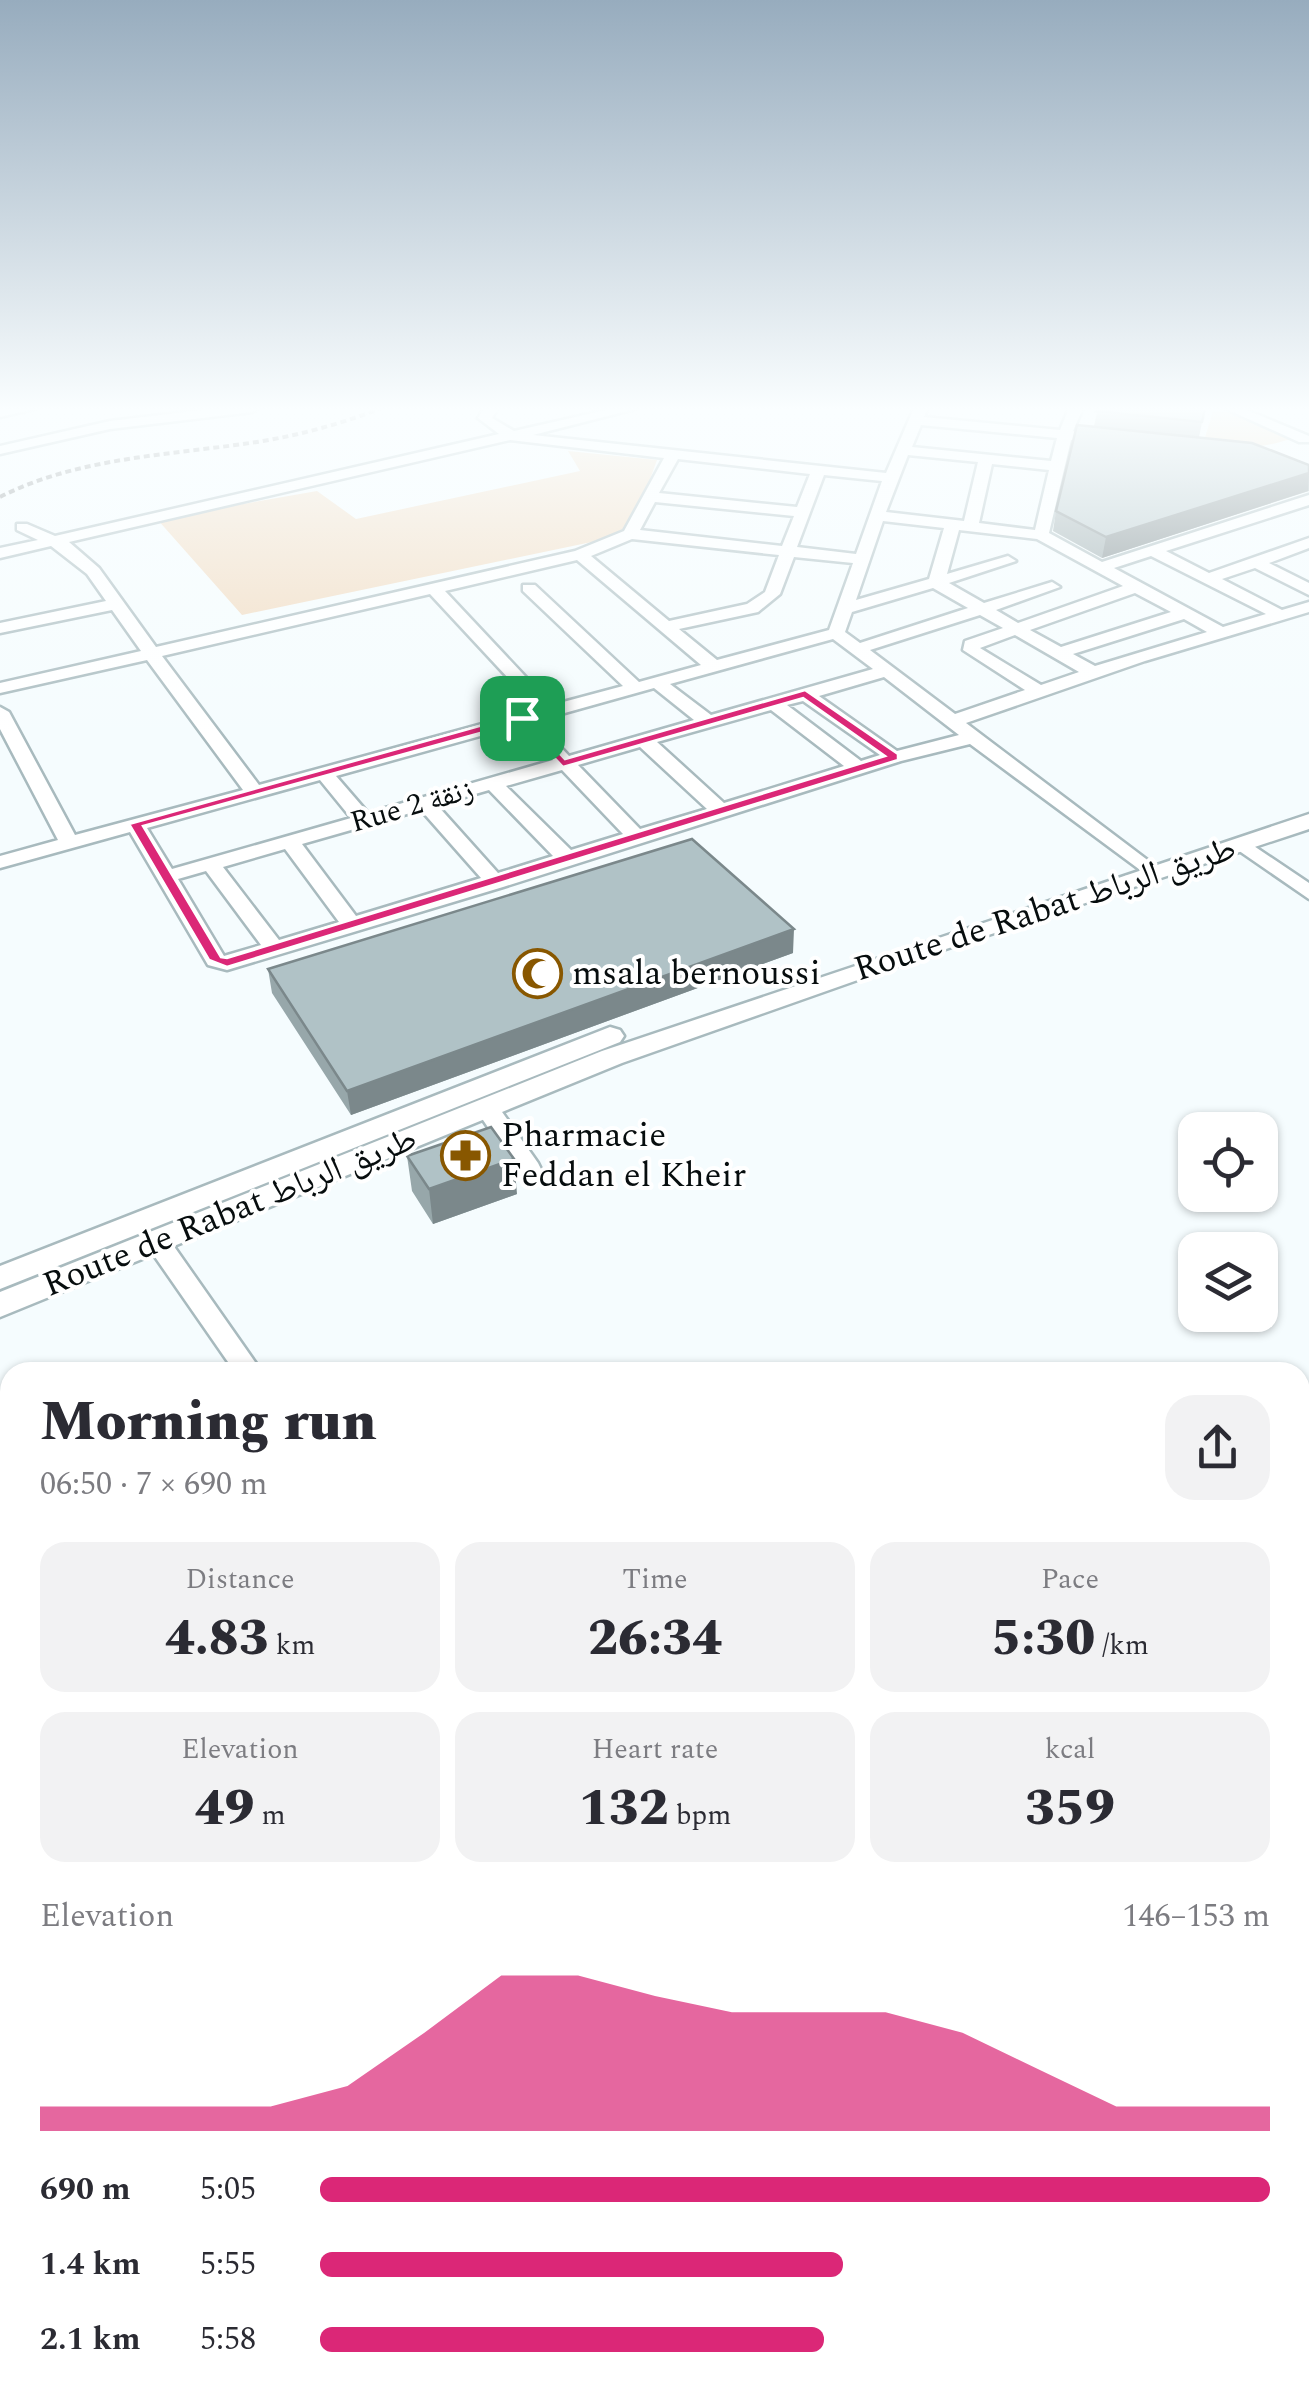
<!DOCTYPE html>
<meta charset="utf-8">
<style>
body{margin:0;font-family:Spectral,"Noto Naskh Arabic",serif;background:#f2f2f3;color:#2b2b33;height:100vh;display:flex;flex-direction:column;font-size:38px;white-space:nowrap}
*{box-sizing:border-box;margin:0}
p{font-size:32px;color:#7c7c81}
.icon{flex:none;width:55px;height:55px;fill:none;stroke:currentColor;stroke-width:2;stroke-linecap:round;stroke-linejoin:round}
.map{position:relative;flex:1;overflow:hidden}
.sheet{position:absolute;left:0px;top:1362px;width:1310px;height:1038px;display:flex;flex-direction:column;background:#fff;border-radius:30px 30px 0 0;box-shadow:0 2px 8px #0004}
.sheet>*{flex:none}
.controls{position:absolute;left:1178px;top:1112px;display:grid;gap:20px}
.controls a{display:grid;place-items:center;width:100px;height:100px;border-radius:20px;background:#fff;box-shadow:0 2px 8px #0004;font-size:50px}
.pin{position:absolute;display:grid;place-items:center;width:85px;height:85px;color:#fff;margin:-42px;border-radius:20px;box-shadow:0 5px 15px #0006}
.round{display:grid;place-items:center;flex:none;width:105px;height:105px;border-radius:30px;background:#f2f2f3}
.head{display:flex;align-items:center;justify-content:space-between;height:170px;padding:0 40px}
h1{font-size:55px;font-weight:800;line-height:75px}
.figures{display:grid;grid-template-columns:repeat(3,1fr);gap:15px;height:170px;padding:10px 40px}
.figures div{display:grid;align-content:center;border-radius:25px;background:#f2f2f3;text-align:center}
.figures b{font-size:50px;font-weight:800}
.figures small{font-size:28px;font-weight:400}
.figures p{font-size:28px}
.chart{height:280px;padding:20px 40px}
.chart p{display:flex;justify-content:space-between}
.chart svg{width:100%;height:180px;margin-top:10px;fill:#db2777;opacity:.7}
ul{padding:0 40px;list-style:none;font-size:32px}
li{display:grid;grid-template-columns:160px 120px 1fr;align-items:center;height:75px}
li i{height:25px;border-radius:12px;background:#db2777}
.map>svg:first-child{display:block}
</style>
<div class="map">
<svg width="1309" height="2399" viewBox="0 0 1309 2399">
<rect width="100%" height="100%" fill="#f5fcfe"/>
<path fill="#f1d9bd" d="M1213 411 1231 412 1293 438C1261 449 1238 450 1204 441Z
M568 451 657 460 630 534 242 615 157 519 317 491 356 519 580 471Z"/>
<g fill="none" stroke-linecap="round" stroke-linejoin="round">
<defs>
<path id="minor" d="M38 408 0 417V409Z
M219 408H259L252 412 110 429 0 454V446L110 421Z
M484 408H498L492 418 514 431 615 408H639L533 435 886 473 914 408H928L924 417 1060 430 1069 408H1083L1073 431 1113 439 1106 443 1071 440 1049 533 1102 562 1309 495V505L1166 551 1209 573 1309 538V548L1269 563 1309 583V595L1255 568 1222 579 1282 610 1309 602V612L1145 661 966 723 1158 868 1161 872 1151 878 970 744 901 761 503 887 227 970 208 965 130 832 0 868V856L58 840 0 729V707L9 712 75 835 243 790 147 660 0 693V683L141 651 112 610 0 633V623L106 601 87 574 51 546 0 558V548L38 540 17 530V524H27L55 536 499 434 478 418ZM921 425 1057 438 1051 461 912 447ZM510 440 664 458 624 531 575 551 156 647 99 568 69 542ZM908 455 978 462 964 521 886 512ZM678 459 810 474 797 507 659 493ZM992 464 1049 470 1035 530 979 523ZM824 475 882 481 856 554 797 547ZM655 502 794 516 782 546 640 530ZM883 521 944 528 929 579 856 600ZM959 530 1037 539 1123 586 1018 623 996 610 1060 587 1052 582 984 603 949 583 1016 561 1008 556 947 574ZM632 539 779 555 765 592 747 604 669 621 591 556ZM1151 556 1266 614 1223 627 1114 568ZM794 557 853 563 829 630 717 660 679 629 758 612 780 594ZM577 560 701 665 639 682 535 585H523V591L623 686 552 705 445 591ZM933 588 968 608 860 643 845 632 852 612ZM1135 593 1171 612 1061 647 1030 630ZM430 594 537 709 259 785 162 656ZM980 615 1003 628 965 641 963 650 1025 690 955 714 870 650ZM1184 619 1207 632 1095 666 1073 654ZM1015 635 1079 672 1041 685 980 648ZM833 639 873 669 711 715 670 684ZM884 677 959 735 897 751 819 696ZM654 688 694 720 569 756 536 721ZM803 701 880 755 861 761 787 705ZM771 710 844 766 724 803 657 742ZM520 725 553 760 368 813 336 776ZM640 747 707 809 640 829 578 765ZM562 770 623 834 571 850 506 786ZM320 780 351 818 172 869 147 828ZM489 790 553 856 498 873 437 805ZM421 810 481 878 356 916 302 844ZM285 849 339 922 279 940 223 867ZM206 871 261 945 224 956 178 879Z
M1224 408H1242L1309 436V442H1299Z
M1242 838 1309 883V899L1235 848V840Z
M487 1100 495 1102 538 1163 541 1169 538 1175H520L479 1114 475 1108 479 1102Z
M157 1232 166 1235 262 1372H235L144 1241 148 1235Z"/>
<path id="major" d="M1309 814V829L937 952 622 1063 0 1317V1292L602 1051Z
M610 1027 620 1030 624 1036 620 1042 0 1289V1266Z"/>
</defs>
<use href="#minor" stroke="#a8babe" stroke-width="5"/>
<use href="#major" stroke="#a8babe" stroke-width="5"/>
<path stroke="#808688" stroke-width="4" stroke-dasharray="6 4" stroke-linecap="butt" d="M0 497C80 456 176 455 263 441 304 434 343 423 382 408"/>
<path stroke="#808688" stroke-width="8" stroke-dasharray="15 8" stroke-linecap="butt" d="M1300 1994 1309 1991
M767 2399 784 2390"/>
<use href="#minor" fill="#fff" fill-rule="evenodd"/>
<use href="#major" fill="#fff" fill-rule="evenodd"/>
<defs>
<path id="rail" d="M1300 1770 1309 1766
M1300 1803 1309 1800
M0 2295 10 2290
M0 2336 10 2331"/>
</defs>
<use href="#rail" stroke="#6f7577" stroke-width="15"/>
<use href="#rail" stroke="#fff" stroke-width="11" stroke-dasharray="32" stroke-linecap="butt"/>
</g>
<path fill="#97a7aa" d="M1098 408H1205L1199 437 1309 465V491L1102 558 1053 531 1056 511 1094 426Z
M793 953 351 1115 272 993 268 969Z
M407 1156 517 1194 433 1224 412 1191Z"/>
<path fill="#7b888b" d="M1309 473 1308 491 1102 558 1106 537Z
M794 929 793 953 351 1115 347 1091Z
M514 1159 517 1194 433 1224 429 1189Z"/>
<path fill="#b0c2c6" stroke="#7b888b" stroke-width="2.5" d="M1098 408H1205L1202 422 1096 411Z
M1077 425 1252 443 1309 465V473L1106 537 1056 511Z
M692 839 794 929 347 1091 268 969Z
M491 1127 514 1159 429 1189 407 1156Z"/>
<linearGradient id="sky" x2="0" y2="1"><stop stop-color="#97acbe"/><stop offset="0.55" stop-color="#fafeff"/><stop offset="1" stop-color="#fafeff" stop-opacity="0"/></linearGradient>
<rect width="1309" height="744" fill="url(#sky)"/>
<path fill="#db2777" stroke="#fff" stroke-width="2.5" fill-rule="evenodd" d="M805 690 898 754V760L227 967 209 960 129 824 522 714 565 759ZM803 698 885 756 227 958 221 957 143 826 520 722 563 767Z"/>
<defs>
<symbol id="mosque-ring" viewBox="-11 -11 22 22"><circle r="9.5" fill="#fff" stroke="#885700" stroke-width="1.5"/><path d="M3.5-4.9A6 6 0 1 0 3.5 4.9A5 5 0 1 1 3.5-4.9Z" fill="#885700"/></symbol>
<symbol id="pharmacy-ring" viewBox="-11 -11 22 22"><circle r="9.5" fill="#fff" stroke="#885700" stroke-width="1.5"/><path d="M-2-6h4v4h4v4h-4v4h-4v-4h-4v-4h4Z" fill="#885700"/></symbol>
</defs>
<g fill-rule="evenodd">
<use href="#mosque-ring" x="510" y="946" width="55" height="55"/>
<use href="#pharmacy-ring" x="438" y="1128" width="55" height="55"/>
</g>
<g text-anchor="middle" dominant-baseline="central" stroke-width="8" stroke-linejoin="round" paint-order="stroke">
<g font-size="30" fill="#070d0e" stroke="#fff">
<text transform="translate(412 806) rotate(-16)">Rue 2 زنقة</text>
</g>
<g font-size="35" fill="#070d0e" stroke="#fff">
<text transform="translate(1045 909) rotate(-18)">Route de Rabat طريق الرباط</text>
<text transform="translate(230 1212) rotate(-22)">Route de Rabat طريق الرباط</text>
</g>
<g font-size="35" fill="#070d0e" stroke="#fff" text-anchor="start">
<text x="572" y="973">msala bernoussi</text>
<text x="501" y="1135">Pharmacie<tspan x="501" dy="40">Feddan el Kheir</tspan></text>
</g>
</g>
</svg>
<div class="controls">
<a><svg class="icon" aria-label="locate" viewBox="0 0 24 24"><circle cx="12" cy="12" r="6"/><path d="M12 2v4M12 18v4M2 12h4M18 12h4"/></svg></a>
<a><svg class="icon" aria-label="layers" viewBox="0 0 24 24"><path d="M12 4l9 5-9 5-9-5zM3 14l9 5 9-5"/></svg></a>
</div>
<div class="pin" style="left:522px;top:718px;background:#1e9e55"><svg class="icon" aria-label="arrive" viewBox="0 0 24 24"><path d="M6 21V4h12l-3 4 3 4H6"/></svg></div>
<section class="sheet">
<div class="head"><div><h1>Morning run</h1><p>06:50 · 7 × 690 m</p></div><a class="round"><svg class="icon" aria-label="share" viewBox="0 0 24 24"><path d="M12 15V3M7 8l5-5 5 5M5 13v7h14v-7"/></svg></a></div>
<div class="figures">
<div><p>Distance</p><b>4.83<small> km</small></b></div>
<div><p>Time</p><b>26:34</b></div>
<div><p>Pace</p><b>5:30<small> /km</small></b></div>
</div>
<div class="figures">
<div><p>Elevation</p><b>49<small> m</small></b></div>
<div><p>Heart rate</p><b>132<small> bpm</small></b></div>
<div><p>kcal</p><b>359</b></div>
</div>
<div class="chart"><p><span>Elevation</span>146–153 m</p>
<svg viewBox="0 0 160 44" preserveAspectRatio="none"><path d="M0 44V38L10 38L20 38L30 38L40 33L50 20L60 6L70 6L80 11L90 15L100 15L110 15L120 20L130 29L140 38L150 38L160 38V44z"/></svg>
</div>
<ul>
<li><b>690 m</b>5:05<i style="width:100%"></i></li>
<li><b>1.4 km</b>5:55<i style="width:55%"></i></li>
<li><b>2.1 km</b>5:58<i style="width:53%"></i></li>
</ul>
</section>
</div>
